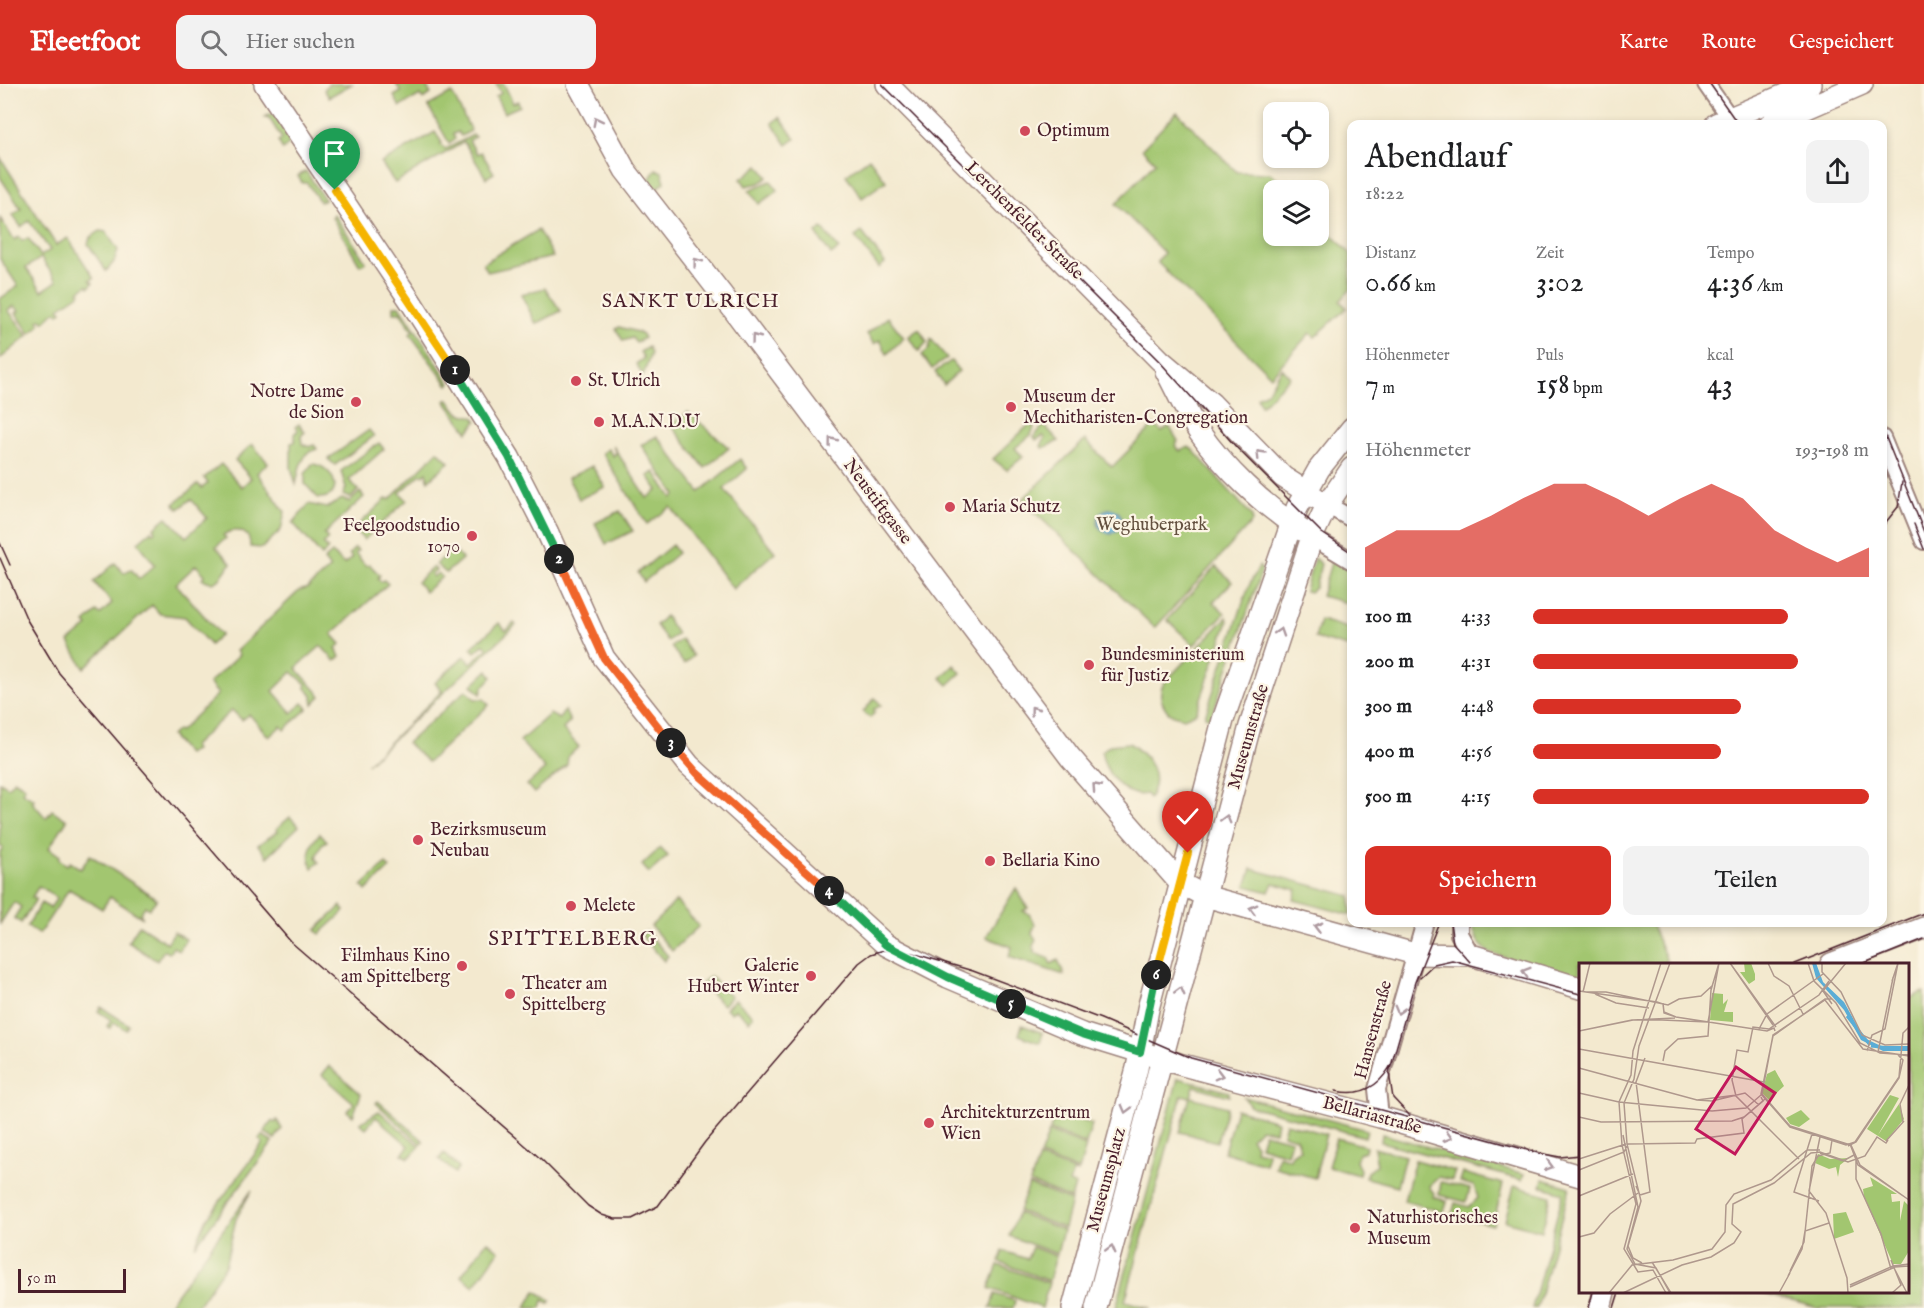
<!DOCTYPE html>
<html lang="de">
<meta charset="utf-8">
<style>
body{margin:0;font-family:"IM FELL English",serif;background:#f2f2f2;color:#202124;height:100vh;display:flex;flex-direction:column;font-size:22px;white-space:nowrap}
*{box-sizing:border-box;margin:0}
p{font-size:20px;color:#757577}
.icon{flex:none;width:33px;height:33px;fill:none;stroke:currentColor;stroke-width:2;stroke-linecap:round;stroke-linejoin:round}
.map{position:relative;flex:1;overflow:hidden}
.drawer{position:absolute;left:1347px;top:36px;width:540px;height:807px;display:flex;flex-direction:column;background:#fff;border-radius:12px;box-shadow:0 3px 9px #0003}
.drawer>*{flex:none}
.controls{position:absolute;left:1263px;top:18px;display:grid;gap:12px}
.controls a{display:grid;place-items:center;width:66px;height:66px;border-radius:12px;background:#fff;box-shadow:0 3px 9px #0003;font-size:30px}
.scale{position:absolute;left:18px;bottom:15px;width:108px;box-sizing:border-box;padding-left:6px;border:3px solid #4a1f2b;border-top:0;font-size:16px;line-height:21px;white-space:nowrap;color:#4a1f2b;-webkit-text-stroke:4px #fcf5e5;paint-order:stroke}
.pin{position:absolute;display:grid;place-items:center;width:51px;height:51px;color:#fff;margin:-62px -26px;border-radius:50% 50% 50% 0;rotate:-45deg;box-shadow:0 0 6px #0007}
.pin .icon{rotate:45deg}
.km{position:absolute;width:30px;height:30px;margin:-15px;border-radius:50%;background:#222;color:#fff;font-size:16px;line-height:30px;text-align:center}
.round{display:grid;place-items:center;flex:none;width:63px;height:63px;border-radius:12px;background:#f2f2f2}
.overview{display:flex;align-items:center;justify-content:space-between;height:102px;padding:0 18px}
h1{font-size:33px;font-weight:600;line-height:45px}
.figures{display:grid;grid-template-columns:repeat(3,1fr);gap:9px;height:102px;padding:6px 18px}
.figures div{display:grid;align-content:center}
.figures b{font-size:30px;font-weight:600}
.figures small{font-size:16px;font-weight:400}
.figures p{font-size:16px}
.chart{height:168px;padding:12px 18px}
.chart p{display:flex;justify-content:space-between}
.chart svg{width:100%;height:108px;margin-top:6px;fill:#d93025;opacity:.7}
.cta{display:flex;gap:12px;margin-top:auto;padding:12px 18px}
.cta a{flex:1;height:69px;border-radius:12px;background:#d93025;color:#fff;font-size:24px;font-weight:600;line-height:69px;text-align:center}
.cta a+a{background:#f2f2f2;color:#202124}
ul{padding:0 18px;list-style:none;font-size:20px}
li{display:grid;grid-template-columns:96px 72px 1fr;align-items:center;height:45px}
li i{height:15px;border-radius:8px;background:#d93025}
header{display:flex;align-items:center;gap:36px;box-sizing:border-box;height:84px;padding:0 30px;background:#d93025;color:#fff}
header strong{font-size:28px}
nav{display:flex;gap:33px;margin-inline-start:auto;font-size:21px}
.search{width:420px;height:54px;background:#f2f2f2;display:flex;align-items:center;gap:15px;box-sizing:border-box;padding:0 21px;border-radius:12px;color:#757577;font-size:22px}
.map>svg:first-child{display:block}
</style>
<header>
<strong>Fleetfoot</strong>
<div class="search"><svg class="icon" aria-label="search" viewBox="0 0 24 24"><circle cx="10" cy="10" r="6"/><path d="M15 15l6 6"/></svg>Hier suchen</div>
<nav><a>Karte</a><a>Route</a><a>Gespeichert</a></nav>
</header>
<div class="map">
<svg width="1924" height="1224" viewBox="0 0 1924 1224">
<rect width="100%" height="100%" fill="#fcf5e5"/>
<filter id="ink" filterUnits="userSpaceOnUse"><feTurbulence type="fractalNoise" baseFrequency=".0167" numOctaves="2"/><feDisplacementMap in="SourceGraphic" scale="12" xChannelSelector="R" yChannelSelector="G"/><feConvolveMatrix kernelMatrix="1 2 1 2 8 2 1 2 1" color-interpolation-filters="sRGB"/></filter>
<filter id="wash" filterUnits="userSpaceOnUse"><feTurbulence type="fractalNoise" baseFrequency=".008" numOctaves="4" result="noise"/><feDisplacementMap in="SourceGraphic" scale="24" xChannelSelector="R" yChannelSelector="G"/><feGaussianBlur stdDeviation="1.35" result="paint"/><feColorMatrix in="noise" values="0 0 0 0 0 0 0 0 0 0 0 0 0 0 0 0 0 1.4 0 .05"/><feComposite in="paint" operator="in"/></filter>
<g filter="url(#wash)">
<rect width="100%" height="100%" fill="#f3e9cf"/>
<path fill="#a2c670" stroke="#76724e" stroke-width="1.5" fill-rule="evenodd" d="M328 0H352L329 13 324 6Z
M396 0H425L431 10 423 15 420 11 400 23 394 12 401 8Z
M496 0H504L513 19 518 17 520 22 504 29 496 13 501 9Z
M452 9 471 47 461 52 458 48 453 50 455 55 449 59 428 22Z
M1177 28 1237 88 1270 89 1290 106H1274V152H1318L1319 137 1351 170V205L1340 217 1347 224 1315 253 1310 249 1271 292 1157 178 1164 169 1116 120 1155 78 1142 65Z
M270 30H274L292 56 283 66 278 57 282 55 269 34 265 33Z
M780 33 795 55 787 61 772 39Z
M435 48 442 59 440 61 446 65 473 51 475 53 469 57 477 70 481 68 494 89 486 94 464 58 395 99 381 79Z
M0 73 56 161 68 154 94 194 90 196 93 199 89 203 87 201 79 207 81 209 59 224 62 227 59 230 56 227 44 238 41 235 38 237 40 241 30 250 16 229 19 227 15 222 8 226 28 252 0 275V215L18 202 0 175V134L14 156 19 153 22 157 28 154 41 172 50 166 29 137 21 143 13 131 21 125 0 93ZM41 174 57 197 42 207 26 184Z
M869 74 886 97 862 114 846 91Z
M759 81 768 93 760 99 746 102 741 95Z
M656 85 662 88 665 98 656 105 649 96Z
M306 87 325 116 320 118 307 99H302L298 92Z
M771 97 778 106 759 120 749 106Z
M334 130 366 178 360 181 332 133Z
M822 144 839 165 831 171 816 149Z
M538 146 553 173 488 188 483 179Z
M100 147 106 148 118 166 114 178 106 187 88 160 90 154Z
M862 148 885 179 879 184 855 153Z
M545 204 561 227 536 240 521 210Z
M394 222H400L450 299 448 301 410 250 413 247 400 228H394Z
M888 233 904 254 887 270 880 256 874 260 867 250Z
M619 243 641 249 644 254 636 259 632 254 623 257 616 245Z
M919 245 927 258 919 267 908 253Z
M931 255 947 274 932 285 922 271 929 265Z
M648 263 651 269 643 292 636 280 644 274 640 268Z
M951 277 959 287 944 301 935 288Z
M1282 284 1290 293 1261 322 1257 313 1267 308Z
M448 315 459 329 474 333 477 337 468 348 445 317Z
M688 328 729 364 705 384 671 341Z
M1031 339 1034 344 1031 351 1015 364 1023 373 1007 386 993 375Z
M299 340 305 348 301 352 302 360 309 363 314 361 317 365 307 369 300 382 296 400 291 384V359L295 358V350L298 346 296 342Z
M1044 341 1059 357 1043 364 1041 362 1045 354 1043 352 1036 356 1034 353Z
M1154 341 1162 348 1169 342 1178 357 1175 362 1180 367 1189 363 1193 366 1252 432V438L1155 544 1022 416 1085 356 1112 383Z
M369 346 374 352 335 381 328 375Z
M657 352 700 408 740 375 747 385 724 405 775 468 733 505 671 423 647 440 602 369 608 365 613 372 616 369 613 362 647 414 658 406 648 392 655 388 672 414 676 411 641 361Z
M379 359 384 365 349 396 358 406 351 414 343 411 346 404 341 387Z
M252 360 268 379 257 389 285 428 281 446 262 464 250 463C251 446 235 443 223 451L226 454 216 463 231 479 219 496 213 499 202 495 205 491 196 481 176 500 221 551 210 561 185 533 160 530 152 521 84 584 69 558 88 542 85 539 97 528 100 531 112 519 94 498 115 479 124 489 131 485 139 495 155 481 138 458 151 447 154 449 156 447 154 444 167 433 186 453 207 434 191 415 179 425 174 420 198 400 202 404 208 399 204 394 221 380 242 403 251 394 235 376Z
M438 367 449 378 428 397 427 388 423 391 421 390 400 409 407 416 364 456 354 445 387 414 389 416Z
M312 380C334 381 347 415 318 414L305 400V390Z
M592 382 605 403 579 415 568 394Z
M360 408 364 413 324 450 328 455 323 460 328 465 322 472 293 439 309 420 327 424 342 415 350 418Z
M620 427 633 447 606 460 595 439Z
M672 461 678 469 644 498 638 489Z
M355 464 358 467 355 469 366 482 369 480 380 491 378 494 381 498 384 496 388 500 332 550 341 560 336 564 340 573 335 577 321 562 296 584 321 612 313 620 312 611 305 603 306 600 292 588 273 607 292 629 303 619 308 624 284 646 281 642 269 653 249 630 242 636 232 626 193 662 195 666 187 670 171 652 177 646 180 647 218 610 209 599 239 571 236 567 299 507 308 504 330 484 324 476 332 469 344 480 352 474 349 470Z
M453 465 462 475 446 489 436 480Z
M1333 472 1351 482V520L1321 512Z
M1314 474 1321 480 1315 504 1310 508 1305 507Z
M1216 482 1232 498 1213 518 1225 529 1194 561 1167 536Z
M1259 482 1262 486 1211 634 1205 632 1248 504Z
M433 483 436 486 431 490 433 493 438 489 442 493 425 508 417 498Z
M665 532 677 550 667 557 656 541Z
M1227 533 1228 537 1196 629 1184 634 1170 630C1162 621 1157 610 1164 599Z
M1320 536 1351 545V564L1315 554Z
M499 539 506 547 514 539 516 541 367 680 442 607 435 599 464 572 471 579 488 564 484 560 475 568 471 564Z
M681 555 693 572 684 580 671 563Z
M954 581 961 589 948 601 941 594Z
M488 586 492 593 483 603 481 610 472 601Z
M466 606 475 615H484L489 621 428 678 407 659Z
M875 614 881 621 873 626 875 628 870 634 863 628Z
M565 626 570 638 563 645 579 663 568 672 567 681 534 709 527 701 545 685 520 657 550 630 559 635Z
M1129 659C1149 672 1163 692 1149 714L1146 710C1125 715 1102 687 1102 667L1110 661Z
M14 696 25 703 22 708 34 715 32 718 46 734 52 726 67 736 49 764 60 772 59 775 67 781 70 778 81 785 90 771 157 815 149 825 145 822 140 830 143 834 110 813 102 825 69 805 39 850 27 842 41 819 50 824 57 814 39 802 32 813 36 815 21 839 14 834 21 823 14 818 0 840V768L3 764 0 762V698L8 703Z
M290 733 299 742 267 773 258 761 278 747 276 745Z
M320 749 327 757 322 760 316 773 319 778 312 784C307 770 310 760 320 749Z
M660 764 668 772 649 789 642 781Z
M386 780 390 784 366 807 362 802Z
M1252 785 1351 812V831L1294 816 1297 806 1273 799 1269 808 1246 802Z
M1016 804 1028 824 1023 827 1029 830 1035 841 1032 849 1036 856 1033 862 1035 869 1048 874 1051 880 1058 876 1064 891 1009 873 1012 863 986 853Z
M676 817 699 842 672 867 651 842Z
M341 822 345 827 320 850 316 846Z
M1471 838 1651 839 1667 877 1661 880H1580V893L1489 869 1478 858Z
M139 841 167 859 174 848 186 855 179 867 173 863 169 869 164 866 157 877 128 858Z
M646 847 668 872 664 877 641 851Z
M710 892 731 912 723 921 701 900Z
M1924 908V1224H1818L1757 1208H1908V915Z
M735 915 753 932 749 937 736 925 731 929 726 924Z
M101 923 129 941 126 946 114 938 110 944 107 942 111 936 98 927Z
M1022 941 1043 949 1040 959 1019 951Z
M329 982 361 1010 353 1032 347 1027 354 1019 322 991Z
M1178 994 1229 1008V1012L1194 1002 1191 1013 1227 1023 1226 1028 1217 1058 1180 1048 1190 1013 1182 1011 1125 1217 1151 1224H1116Z
M1244 1013 1367 1046 1365 1053 1250 1022Z
M378 1017 424 1057 421 1060 376 1019Z
M1236 1025 1277 1037 1275 1048 1261 1044 1251 1054 1256 1061 1255 1066 1268 1069 1265 1080 1224 1068Z
M379 1027 420 1062 409 1074 402 1070 409 1062 376 1033 366 1044 360 1039Z
M1056 1027 1092 1040 1086 1060 1050 1046Z
M277 1036 282 1045 275 1055 264 1048 272 1037 275 1039Z
M1286 1039 1326 1050 1315 1094 1275 1083 1278 1071 1290 1075 1292 1070 1300 1065 1296 1054 1283 1050Z
M1049 1048 1086 1062 1079 1087 1040 1072Z
M1264 1049 1291 1056 1287 1070 1260 1062Z
M1382 1050 1524 1090 1522 1096 1381 1058Z
M262 1051 273 1058 195 1162 206 1136 263 1059 259 1055Z
M1336 1054 1366 1062 1365 1067 1359 1070 1356 1076 1360 1086 1359 1091 1328 1083Z
M1374 1064 1405 1072 1397 1102 1366 1094 1367 1088 1377 1081Z
M444 1069 459 1084 455 1089 439 1075Z
M1039 1074 1079 1089 1073 1088 1069 1099 1075 1101 1071 1115 1030 1099Z
M1415 1076 1455 1087 1452 1096 1439 1093 1429 1102 1434 1110 1433 1113 1447 1117 1444 1128 1404 1117Z
M1463 1089 1503 1100 1493 1141 1452 1131 1455 1119 1469 1123 1478 1114 1474 1102 1460 1098Z
M1543 1095 1570 1103 1537 1224H1532L1563 1109 1541 1102Z
M1441 1098 1470 1105 1466 1118 1439 1111Z
M1029 1101 1071 1117 1064 1144 1019 1127Z
M1514 1102 1551 1112 1542 1147 1505 1137Z
M252 1106 236 1135 225 1182 196 1224H166Z
M1018 1129 1063 1146 1057 1170 1009 1152Z
M487 1157 499 1167 474 1202 461 1192Z
M1032 1163 1056 1172 1049 1197 999 1178 1003 1167 1027 1175Z
M998 1181 1049 1199 1042 1224 989 1204Z
M536 1207 551 1216 549 1219 543 1216 541 1224H525Z
M995 1210 1015 1217 1013 1224H990Z"/>
<path fill="#5badd6" stroke="#526680" stroke-width="1.5" d="M1098 437a12 12 0 1 1 24 0a12 12 0 1 1-24 0Z"/>
</g>
<g filter="url(#ink)">
<g fill="none" stroke-linecap="round" stroke-linejoin="round">
<defs>
<path id="minor" d="M1706 0 1734 40
M1882 354 1924 457
M1327 421 1352 435
M1312 453 1352 477
M1459 838V850L1471 871
M1380 1033 1377 1005 1425 838"/>
<path id="major" d="M265 0 411 218 509 373 547 447 604 574 689 681 886 861 948 893 1082 950 1179 980 1380 1033 1580 1092
M578 0 625 86 733 225 1070 673 1180 799 1205 812 1415 870 1471 871 1580 904
M887 0 1160 276 1212 320 1283 393 1316 414
M1716 40 1810 0
M1770 40 1862 0
M1166 287C1177 307 1186 329 1199 348 1225 385 1263 421 1301 446
M1831 880 1924 844
M1073 1224 1137 984 1148 925 1223 636 1297 424 1319 385 1352 344
M1096 1224 1250 642 1312 453 1327 421 1352 384
M1600 1224 1604 1208"/>
</defs>
<use href="#minor" stroke="#9e847d" stroke-width="20"/>
<use href="#major" stroke="#9e847d" stroke-width="24"/>
<use href="#minor" stroke="#fff" stroke-width="16"/>
<use href="#major" stroke="#fff" stroke-width="21"/>
<path stroke="#4a1f2b" stroke-width="1.5" d="M882 0 1159 277 1237 364 1322 449 1352 469
M1710 0 1738 40
M1882 344 1924 448
M1914 440 1924 465
M1882 443 1898 423 1902 398
M0 459 10 481
M0 474 27 536 59 589 291 858 541 1075 588 1122 602 1131 615 1135H632L658 1122 705 1058 859 879 871 870 884 866 912 869 973 887 1101 935 1191 974 1538 1069 1560 1073 1580 1071
M1450 838 1453 859 1470 878
M1795 880 1924 829
M1862 880 1924 855
M1420 893 1434 880 1452 876 1580 910
M1336 1007C1363 1013 1381 1002 1393 977
M1410 1032 1393 1014 1389 989 1415 898 1439 838
M1589 1224 1593 1208
M1614 1224 1619 1208"/>
</g>
<defs><path id="oneway-chevron" d="M-2-3.5L2.5 0L-2 3.5" fill="none" stroke-width="1.6" stroke-linecap="round" stroke-linejoin="round" transform="scale(1.5)"/></defs>
<g stroke="#ae9aa0">
<use href="#oneway-chevron" transform="translate(597 37) rotate(-117)"/>
<use href="#oneway-chevron" transform="translate(697 178) rotate(-127)"/>
<use href="#oneway-chevron" transform="translate(755 254) rotate(-127)"/>
<use href="#oneway-chevron" transform="translate(832 357) rotate(-127)"/>
<use href="#oneway-chevron" transform="translate(1260 370) rotate(-134)"/>
<use href="#oneway-chevron" transform="translate(1280 548) rotate(-72)"/>
<use href="#oneway-chevron" transform="translate(1034 626) rotate(-127)"/>
<use href="#oneway-chevron" transform="translate(1096 703) rotate(-132)"/>
<use href="#oneway-chevron" transform="translate(1226 735) rotate(-75)"/>
<use href="#oneway-chevron" transform="translate(1253 825) rotate(-165)"/>
<use href="#oneway-chevron" transform="translate(1318 843) rotate(-165)"/>
<use href="#oneway-chevron" transform="translate(1526 888) rotate(-163)"/>
<use href="#oneway-chevron" transform="translate(1180 907) rotate(-75)"/>
<use href="#oneway-chevron" transform="translate(1399 926) rotate(105)"/>
<use href="#oneway-chevron" transform="translate(1219 991) rotate(15)"/>
<use href="#oneway-chevron" transform="translate(1126 1025) rotate(105)"/>
<use href="#oneway-chevron" transform="translate(1448 1053) rotate(16)"/>
<use href="#oneway-chevron" transform="translate(1549 1082) rotate(16)"/>
<use href="#oneway-chevron" transform="translate(1111 1165) rotate(-75)"/>
</g>
</g>
<g fill="none" stroke-linecap="round" stroke-linejoin="round" filter="url(#ink)">
<defs>
<path id="split-1" d="M335 106 455 286"/>
<path id="split-2" d="M455 286 509 373 559 475"/>
<path id="split-3" d="M559 475 604 574 671 659"/>
<path id="split-4" d="M671 659 697 689 829 807"/>
<path id="split-5" d="M829 807 886 861 948 893 1011 920"/>
<path id="split-6" d="M1011 920 1082 950 1140 968 1156 891"/>
<path id="split-7" d="M1156 891 1188 769"/>
</defs>
<use href="#split-1" stroke="#fff" stroke-width="12"/>
<use href="#split-2" stroke="#fff" stroke-width="12"/>
<use href="#split-3" stroke="#fff" stroke-width="12"/>
<use href="#split-4" stroke="#fff" stroke-width="12"/>
<use href="#split-5" stroke="#fff" stroke-width="12"/>
<use href="#split-6" stroke="#fff" stroke-width="12"/>
<use href="#split-7" stroke="#fff" stroke-width="12"/>
<use href="#split-1" stroke="#f5b400" stroke-width="8"/>
<use href="#split-2" stroke="#22a559" stroke-width="8"/>
<use href="#split-3" stroke="#f0652b" stroke-width="8"/>
<use href="#split-4" stroke="#f0652b" stroke-width="8"/>
<use href="#split-5" stroke="#22a559" stroke-width="8"/>
<use href="#split-6" stroke="#22a559" stroke-width="8"/>
<use href="#split-7" stroke="#f5b400" stroke-width="8"/>
</g>
<g fill="#d1495b" stroke="#fcf5e5" stroke-width="2">
<circle cx="1025" cy="47" r="6"/>
<circle cx="576" cy="297" r="6"/>
<circle cx="356" cy="318" r="6"/>
<circle cx="1011" cy="323" r="6"/>
<circle cx="599" cy="338" r="6"/>
<circle cx="950" cy="423" r="6"/>
<circle cx="472" cy="452" r="6"/>
<circle cx="1089" cy="581" r="6"/>
<circle cx="418" cy="756" r="6"/>
<circle cx="990" cy="777" r="6"/>
<circle cx="571" cy="822" r="6"/>
<circle cx="462" cy="882" r="6"/>
<circle cx="811" cy="892" r="6"/>
<circle cx="510" cy="910" r="6"/>
<circle cx="929" cy="1039" r="6"/>
<circle cx="1355" cy="1144" r="6"/>
</g>
<g text-anchor="middle" dominant-baseline="central" stroke-width="4.5" stroke-linejoin="round" paint-order="stroke">
<g font-size="18" fill="#4a1f2b" stroke="#fcf5e5" text-anchor="start">
<text x="1037" y="47">Optimum</text>
<text x="588" y="297">St. Ulrich</text>
<text x="344" y="308" text-anchor="end">Notre Dame<tspan x="344" dy="21">de Sion</tspan></text>
<text x="1023" y="313">Museum der<tspan x="1023" dy="21">Mechitharisten-Congregation</tspan></text>
<text x="611" y="338">M.A.N.D.U</text>
<text x="962" y="423">Maria Schutz</text>
<text x="460" y="442" text-anchor="end">Feelgoodstudio<tspan x="460" dy="21">1070</tspan></text>
<text x="1101" y="571">Bundesministerium<tspan x="1101" dy="21">für Justiz</tspan></text>
<text x="430" y="746">Bezirksmuseum<tspan x="430" dy="21">Neubau</tspan></text>
<text x="1002" y="777">Bellaria Kino</text>
<text x="583" y="822">Melete</text>
<text x="450" y="872" text-anchor="end">Filmhaus Kino<tspan x="450" dy="21">am Spittelberg</tspan></text>
<text x="799" y="882" text-anchor="end">Galerie<tspan x="799" dy="21">Hubert Winter</tspan></text>
<text x="522" y="900">Theater am<tspan x="522" dy="21">Spittelberg</tspan></text>
<text x="941" y="1029">Architekturzentrum<tspan x="941" dy="21">Wien</tspan></text>
<text x="1367" y="1134">Naturhistorisches<tspan x="1367" dy="21">Museum</tspan></text>
</g>
<g font-size="18" fill="#4a1f2b" stroke="#fcf5e5">
<text transform="translate(1024 137) rotate(45)">Lerchenfelder Straße</text>
<text transform="translate(877 418) rotate(53)">Neustiftgasse</text>
<text transform="translate(1249 653) rotate(-74)">Museumstraße</text>
<text transform="translate(1374 946) rotate(-75)">Hansenstraße</text>
<text transform="translate(1372 1032) rotate(15)">Bellariastraße</text>
<text transform="translate(1107 1096) rotate(-75)">Museumsplatz</text>
</g>
<g font-size="18" fill="#645140" stroke="#fcf5e5">
<text x="1152" y="441">Weghuberpark</text>
</g>
<g font-size="20" letter-spacing="1.5" fill="#4a1f2b" stroke="#fcf5e5">
<text x="691" y="217">SANKT ULRICH</text>
</g>
<g font-size="21" letter-spacing="1.5" fill="#4a1f2b" stroke="#fcf5e5">
<text x="573" y="855">SPITTELBERG</text>
</g>
</g>
<g transform="translate(1579 879)">
<rect width="330" height="330" fill="#f3e9cf"/>
<path d="M165 0H172L176 11V17L170 21 161 9H166ZM133 30 144 31V41L149 36 145 49H154V59L131 57ZM196 107 205 123 190 137 183 130 188 111ZM311 132 320 135 299 172 320 141 325 156 307 178 288 166ZM222 147 231 156 220 164 211 161 207 155ZM239 191 251 196 270 195 261 202 259 214 257 204 250 206 236 200ZM291 214 318 231H312L313 239 321 238V258L325 238 330 243V288L322 301H314L285 234 284 226 294 223ZM267 249 275 269 255 276 254 251Z" fill="#a2c670"/>
<path d="M233 0H237L244 19 265 39 285 75 302 83H330V88H304L282 77 265 47 237 15Z" fill="#5badd6"/>
<path fill="none" stroke="#5badd6" stroke-width="3" d="M268 53 291 82M292 83 320 86"/>
<path fill="none" stroke="#af988d" stroke-width="1.5" d="M82 0 54 88 52 112 40 139 43 182 57 241 45 286 59 309 74 307 87 330M151 0 197 64M151 0 194 62M189 0 195 13 210 23 224 51M229 0 235 18 257 40 281 80 301 90 330 92M243 0V9L262 29 283 72 306 82 330 81M313 18 319 0M0 28 78 39 84 41 85 50 97 54 188 68 195 65 196 68M4 29 11 0M5 29H27L89 42 100 36 122 33 134 22M16 31 37 40 70 45M253 36H246L194 73 182 131 211 164 267 182 276 179 320 114 324 70 330 64M84 40 85 49 97 54M253 41 244 28 267 0M83 57 129 59M129 59 140 0M180 66 188 51 244 11M0 68 53 57H85M0 68 54 57 96 55M0 86 185 119M288 88 293 72 306 66 319 0M299 89 314 15M330 93 284 86 246 37 194 72 183 131 211 163 272 182 281 202 330 237M84 98 86 88 99 76 129 73 132 27 140 0M0 105 118 137 158 132M0 105 118 137 133 138 166 130 180 142M0 130 40 139 133 148 167 145 182 132M0 154 22 159 153 158 165 154 186 136M324 159 321 141 330 122M233 171 215 229 240 238M44 172 59 244 48 286 56 301 77 305 91 330M241 174 230 228 247 250 268 315 269 330M307 178 325 158M271 181 279 202 330 237M269 183 277 179 320 115 324 97 319 92M241 190 264 198 275 192M0 196 47 181M220 196 157 133 153 117 158 87 169 89 174 64 190 66 240 32 250 18M277 196V216L302 271 312 306M0 207 45 189 49 181 116 180 118 176 165 170 163 156 184 138 182 134M57 223 61 232 71 229 57 119 66 95M0 233 54 211M0 274 15 270 31 251 59 230M312 297 322 322 313 330M73 299 92 330M63 300 54 295 49 283 62 238 48 181 45 140 55 116 60 83 91 0M314 303 328 330M211 308 225 279 233 203 239 193 251 190 253 177M209 313 223 286 226 268 250 260M271 322 314 303 330 301M271 324 316 304 330 303M30 330 53 302 94 297 133 286 146 269 147 242 155 231 192 217 228 187H241M44 330 103 302 132 294 155 280 162 269 153 261 154 241 195 220 232 190 241 189 269 199 286 193 298 174 307 180 309 177M200 330 211 310"/>
<path fill="#c2185b" fill-opacity="0.15" stroke="#c2185b" stroke-width="3" d="M157 104 196 130 156 191 117 166Z"/>
<rect width="330" height="330" fill="none" stroke="#4a1f2b" stroke-width="3"/>
</g>
</svg>
<div class="controls">
<a><svg class="icon" aria-label="locate" viewBox="0 0 24 24"><circle cx="12" cy="12" r="6"/><path d="M12 2v4M12 18v4M2 12h4M18 12h4"/></svg></a>
<a><svg class="icon" aria-label="layers" viewBox="0 0 24 24"><path d="M12 4l9 5-9 5-9-5zM3 14l9 5 9-5"/></svg></a>
</div>
<div class="scale">50 m</div>
<div class="pin" style="left:335px;top:106px;background:#1e9e55"><svg class="icon" aria-label="arrive" viewBox="0 0 24 24"><path d="M6 21V4h12l-3 4 3 4H6"/></svg></div>
<div class="pin" style="left:1188px;top:769px;background:#d93025"><svg class="icon" aria-label="check" viewBox="0 0 24 24"><path d="M5 12l5 5 9-10"/></svg></div>
<b class="km" style="left:455px;top:286px">1</b>
<b class="km" style="left:559px;top:475px">2</b>
<b class="km" style="left:671px;top:659px">3</b>
<b class="km" style="left:829px;top:807px">4</b>
<b class="km" style="left:1011px;top:920px">5</b>
<b class="km" style="left:1156px;top:891px">6</b>
<section class="drawer">
<div class="overview"><div><h1>Abendlauf</h1><p>18:22</p></div><a class="round"><svg class="icon" aria-label="share" viewBox="0 0 24 24"><path d="M12 15V3M7 8l5-5 5 5M5 13v7h14v-7"/></svg></a></div>
<div class="figures">
<div><p>Distanz</p><b>0.66<small> km</small></b></div>
<div><p>Zeit</p><b>3:02</b></div>
<div><p>Tempo</p><b>4:36<small> /km</small></b></div>
</div>
<div class="figures">
<div><p>Höhenmeter</p><b>7<small> m</small></b></div>
<div><p>Puls</p><b>158<small> bpm</small></b></div>
<div><p>kcal</p><b>43</b></div>
</div>
<div class="chart"><p><span>Höhenmeter</span>193–198 m</p>
<svg viewBox="0 0 160 44" preserveAspectRatio="none"><path d="M0 44V32L10 25L20 25L30 25L40 19L50 12L60 6L70 6L80 12L90 19L100 12L110 6L120 12L130 25L140 32L150 38L160 32V44z"/></svg>
</div>
<ul>
<li><b>100 m</b>4:33<i style="width:76%"></i></li>
<li><b>200 m</b>4:31<i style="width:79%"></i></li>
<li><b>300 m</b>4:48<i style="width:62%"></i></li>
<li><b>400 m</b>4:56<i style="width:56%"></i></li>
<li><b>500 m</b>4:15<i style="width:100%"></i></li>
</ul>
<div class="cta"><a>Speichern</a><a>Teilen</a></div>
</section>
</div>
